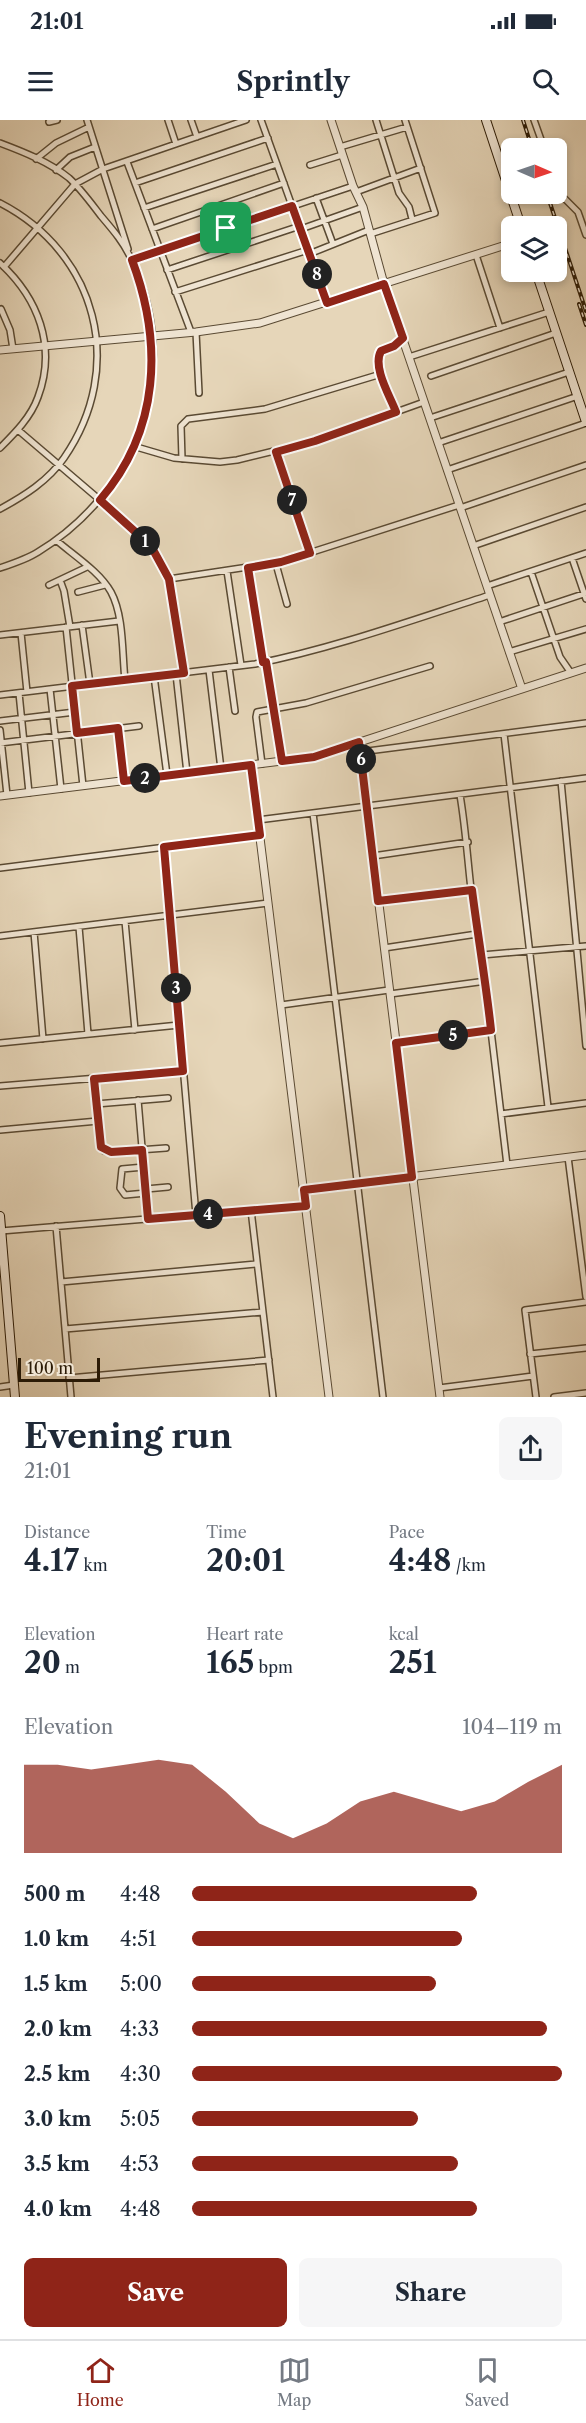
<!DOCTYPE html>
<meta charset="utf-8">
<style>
body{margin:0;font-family:"Libre Caslon Text",serif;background:#f6f6f7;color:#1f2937;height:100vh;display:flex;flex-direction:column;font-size:22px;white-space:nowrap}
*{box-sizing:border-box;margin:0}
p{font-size:20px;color:#747a83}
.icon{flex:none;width:33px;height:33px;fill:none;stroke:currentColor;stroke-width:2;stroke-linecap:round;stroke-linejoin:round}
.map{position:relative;height:1277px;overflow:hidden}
.sheet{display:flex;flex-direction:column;background:#fff;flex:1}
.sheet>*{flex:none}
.needle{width:39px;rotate:92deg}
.buttons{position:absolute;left:501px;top:18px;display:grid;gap:12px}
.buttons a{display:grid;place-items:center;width:66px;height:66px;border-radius:9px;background:#fff;box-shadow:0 3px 9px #0003;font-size:30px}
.scale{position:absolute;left:18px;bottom:15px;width:82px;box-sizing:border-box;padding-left:6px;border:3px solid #2c1b06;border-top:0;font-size:16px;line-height:21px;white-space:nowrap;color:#2c1b06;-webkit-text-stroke:4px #efe4d2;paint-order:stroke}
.pin{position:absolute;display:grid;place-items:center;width:51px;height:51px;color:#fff;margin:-26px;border-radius:12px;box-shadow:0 3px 9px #0006}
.km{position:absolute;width:30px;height:30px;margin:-15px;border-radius:50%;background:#222;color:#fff;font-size:16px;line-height:30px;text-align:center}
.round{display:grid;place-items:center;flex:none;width:63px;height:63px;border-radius:9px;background:#f6f6f7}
.headline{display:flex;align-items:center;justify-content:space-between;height:102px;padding:0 24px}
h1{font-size:33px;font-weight:700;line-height:45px}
.stats{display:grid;grid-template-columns:repeat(3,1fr);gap:9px;height:102px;padding:6px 24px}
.stats div{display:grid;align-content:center}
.stats b{font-size:30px;font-weight:700}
.stats small{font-size:16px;font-weight:400}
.stats p{font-size:16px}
.chart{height:168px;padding:12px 24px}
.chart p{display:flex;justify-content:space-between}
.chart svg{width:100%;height:108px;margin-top:6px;fill:#8f2418;opacity:.7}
.button{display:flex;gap:12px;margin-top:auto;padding:12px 24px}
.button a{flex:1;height:69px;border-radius:9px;background:#8f2418;color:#fff;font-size:24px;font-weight:700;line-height:69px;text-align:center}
.button a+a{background:#f6f6f7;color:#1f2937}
ul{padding:0 24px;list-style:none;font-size:20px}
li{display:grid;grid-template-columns:96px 72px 1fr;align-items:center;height:45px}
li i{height:15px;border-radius:8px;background:#8f2418}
.status{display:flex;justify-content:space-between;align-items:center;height:42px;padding:0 30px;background:#fff;direction:ltr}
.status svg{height:16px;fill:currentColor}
header{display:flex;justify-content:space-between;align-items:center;height:78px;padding:0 24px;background:#fff;font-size:27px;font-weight:700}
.tab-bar{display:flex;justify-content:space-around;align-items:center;height:84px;border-top:2px solid #e0e1e3;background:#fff;font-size:16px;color:#747a83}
.tab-bar a{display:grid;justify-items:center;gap:3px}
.tab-bar .on{color:#8f2418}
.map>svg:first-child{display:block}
</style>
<div class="status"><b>21:01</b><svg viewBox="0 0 49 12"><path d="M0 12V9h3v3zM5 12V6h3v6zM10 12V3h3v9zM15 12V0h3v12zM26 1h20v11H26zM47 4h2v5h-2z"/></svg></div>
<header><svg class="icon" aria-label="menu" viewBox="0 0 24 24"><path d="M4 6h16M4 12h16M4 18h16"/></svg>Sprintly<svg class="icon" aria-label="search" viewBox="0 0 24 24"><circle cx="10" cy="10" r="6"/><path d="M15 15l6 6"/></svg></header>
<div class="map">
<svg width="586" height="1277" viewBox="0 0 586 1277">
<rect width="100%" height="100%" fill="#e6d6b9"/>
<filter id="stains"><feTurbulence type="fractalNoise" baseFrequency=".00333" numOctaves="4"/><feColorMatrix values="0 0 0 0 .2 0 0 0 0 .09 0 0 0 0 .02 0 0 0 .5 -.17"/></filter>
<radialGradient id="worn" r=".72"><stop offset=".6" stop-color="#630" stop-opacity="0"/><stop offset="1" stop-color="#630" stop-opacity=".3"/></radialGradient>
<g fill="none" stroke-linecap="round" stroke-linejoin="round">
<defs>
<path id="minor" d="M87 0 128 129
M168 0 176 24
M191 0 197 17
M261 0 327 183
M376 0 399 73 409 87 412 99
M534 0 544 28
M49 2 57 0
M0 23C24 32 49 42 69 58 81 69 91 83 101 96 113 110 125 124 132 141 183 250 138 371 38 432 27 439 12 444 0 448
M340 27 407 7
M36 39 56 23 89 7
M127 42 191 212
M310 45 342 35
M56 50 70 37 95 27
M556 61 563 77 578 92 586 115
M135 63 268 18
M356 72 421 48
M316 78 333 124
M0 83C97 133 127 247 64 338 48 361 24 376 0 389
M144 88 277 44
M152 109 284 63
M301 109 363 87
M370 114 435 93 405 0
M309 134 369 110
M476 135 500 208
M131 138 132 140 353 66
M0 143C38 178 57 226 38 277 31 297 15 313 0 328
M4 147 75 64 103 49 246 0
M167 150 300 106
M175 172 308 130
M1 189 10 210 13 229
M196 212 199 273
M409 237 549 192
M431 256 556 213
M396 292C390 277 371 247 381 231L394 226 403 218
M430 298 569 252
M18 310 100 380 151 426 169 459 184 553
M438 323 578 276
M133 326 174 338 220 342 237 340 315 321 424 282
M276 331 310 433
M182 339 181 306 188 299 265 289 381 254
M447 350 586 303
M460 388 586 345
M56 420C73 435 99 451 111 472 124 496 122 533 125 560
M473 426 586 387
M572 438 586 479
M276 444 287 484
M248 449 263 542
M227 451 241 545
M531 452 560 537 571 553
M169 459 281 442 459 385
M60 460 64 471 70 507
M49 465 87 447
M487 466 586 433
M78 472 105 465
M499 502 586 473
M82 505 90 564
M66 507 83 666
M21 513 27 572
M0 515 119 501
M509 532 586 509
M266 542 282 641
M229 547 235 591
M209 550 221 649
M176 554 187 653
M154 556 167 655
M50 569 61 669
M19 573 29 673
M0 575 255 544C335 528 412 500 490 475
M0 601 75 592
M118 608 124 661
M0 610 7 675
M504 614 548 987
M0 623 139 606
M360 632 586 603
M262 644 256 597 257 592 306 583 430 546
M561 661 586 926
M460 675C469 728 469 783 482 835L507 1045
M313 693 383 1277
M258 700 586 658
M164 727 196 1095
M373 736 468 722
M0 748 260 715
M378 781 472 770
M125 801 135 910
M79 807 88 914
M34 812 43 919
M0 816 268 783
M384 828 477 814
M482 835 586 826
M390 874 486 861
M281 885 389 870
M0 923 179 905
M396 923 491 910
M94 959 100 1024 104 1031 111 1032 166 1028
M0 966 183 951
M138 980 148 1099
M96 984 168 978
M501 994 586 983
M0 1010 98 1001
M568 1037 586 1177
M144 1047 122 1049 120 1068 125 1075 146 1073
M146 1069 168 1067
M251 1090 273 1277
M56 1106 71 1277
M1 1111 306 1086
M61 1162 257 1144
M65 1209 263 1192
M530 1234 586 1228
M69 1258 269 1240
M0 1267 14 1265
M439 1268 533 1256
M536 1277 525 1190 586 1182
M554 1277 586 1273"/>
<path id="tertiary" d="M331 0 353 66 363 87 384 164 522 569
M0 230 196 212 260 203 512 123
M359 623 440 1277
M251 645 329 1277
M0 676 314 637 586 548
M304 1070 586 1035"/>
<path id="secondary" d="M486 0 521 106
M536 152 586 302
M0 1096 15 1277"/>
</defs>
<use href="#minor" stroke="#5a4a33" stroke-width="8"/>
<use href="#tertiary" stroke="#5a4a33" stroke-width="9"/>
<use href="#secondary" stroke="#2c1b06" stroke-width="10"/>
<use href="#minor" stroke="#efe4d2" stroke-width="5"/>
<use href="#tertiary" stroke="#efe4d2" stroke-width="7"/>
<use href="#secondary" stroke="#efe4d2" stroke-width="8"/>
<defs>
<path id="rail" d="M523 0 532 28
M547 74 586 191
M579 184 586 205"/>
</defs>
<use href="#rail" stroke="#2c1b06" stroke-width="4"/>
<use href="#rail" stroke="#efe4d2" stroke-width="1.5" stroke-dasharray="4.5" stroke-linecap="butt"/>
</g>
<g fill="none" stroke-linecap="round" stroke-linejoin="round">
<defs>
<path id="route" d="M292 86 327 183 384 164 403 218 394 226 381 231C372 247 390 276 396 292L315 321 276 332 310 433 281 442 248 448 263 542H266L282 641 314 637 359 622 378 781 472 770C478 817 486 863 491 910L396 923 412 1057 304 1070 306 1086 148 1099 142 1030 111 1032 101 1027 94 959 183 951 164 727 260 715 251 645 124 661 118 608 77 613 72 566 184 553 169 459 151 426 100 380C160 310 163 223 132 140Z"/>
</defs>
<use href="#route" stroke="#fff" stroke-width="12"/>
<use href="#route" stroke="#8f2418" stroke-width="8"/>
</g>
<rect width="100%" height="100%" filter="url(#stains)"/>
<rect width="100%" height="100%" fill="url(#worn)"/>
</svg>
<div class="buttons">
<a><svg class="needle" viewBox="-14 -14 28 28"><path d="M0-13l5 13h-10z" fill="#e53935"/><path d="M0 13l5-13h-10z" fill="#747a83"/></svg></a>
<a><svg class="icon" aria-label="layers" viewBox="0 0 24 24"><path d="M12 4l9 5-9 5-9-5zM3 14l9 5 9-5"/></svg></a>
</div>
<div class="scale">100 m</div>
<div class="pin" style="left:226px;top:108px;background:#1e9e55"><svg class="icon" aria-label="arrive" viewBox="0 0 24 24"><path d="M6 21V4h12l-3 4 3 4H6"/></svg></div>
<b class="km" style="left:145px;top:421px">1</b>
<b class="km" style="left:145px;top:658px">2</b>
<b class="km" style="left:176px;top:868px">3</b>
<b class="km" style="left:208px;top:1094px">4</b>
<b class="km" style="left:453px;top:915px">5</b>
<b class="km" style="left:361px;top:639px">6</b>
<b class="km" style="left:292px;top:380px">7</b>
<b class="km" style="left:317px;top:154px">8</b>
</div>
<section class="sheet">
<div class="headline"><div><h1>Evening run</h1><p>21:01</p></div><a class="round"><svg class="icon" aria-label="share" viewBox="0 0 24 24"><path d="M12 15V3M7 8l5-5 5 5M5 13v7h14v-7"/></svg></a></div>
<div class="stats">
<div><p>Distance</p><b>4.17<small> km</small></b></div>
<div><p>Time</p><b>20:01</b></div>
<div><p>Pace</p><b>4:48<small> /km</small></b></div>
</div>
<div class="stats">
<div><p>Elevation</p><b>20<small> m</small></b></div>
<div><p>Heart rate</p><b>165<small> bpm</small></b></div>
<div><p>kcal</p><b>251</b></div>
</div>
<div class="chart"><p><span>Elevation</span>104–119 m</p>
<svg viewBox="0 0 160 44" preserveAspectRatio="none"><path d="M0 44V8L10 8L20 10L30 8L40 6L50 8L60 19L70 32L80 38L90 32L100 23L110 19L120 23L130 27L140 23L150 15L160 8V44z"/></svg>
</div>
<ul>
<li><b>500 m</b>4:48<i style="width:77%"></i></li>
<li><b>1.0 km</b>4:51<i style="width:73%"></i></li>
<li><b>1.5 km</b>5:00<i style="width:66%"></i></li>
<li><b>2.0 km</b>4:33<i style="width:96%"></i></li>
<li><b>2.5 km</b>4:30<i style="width:100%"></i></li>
<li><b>3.0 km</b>5:05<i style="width:61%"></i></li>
<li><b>3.5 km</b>4:53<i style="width:72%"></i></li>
<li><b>4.0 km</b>4:48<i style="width:77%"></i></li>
</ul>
<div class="button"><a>Save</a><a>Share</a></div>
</section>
<nav class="tab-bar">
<a class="on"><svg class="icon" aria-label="home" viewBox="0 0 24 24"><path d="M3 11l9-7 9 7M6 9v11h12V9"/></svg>Home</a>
<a><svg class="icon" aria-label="map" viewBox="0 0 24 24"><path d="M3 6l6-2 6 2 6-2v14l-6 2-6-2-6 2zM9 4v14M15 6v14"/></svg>Map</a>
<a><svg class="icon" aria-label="saved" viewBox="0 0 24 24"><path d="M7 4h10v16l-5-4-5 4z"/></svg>Saved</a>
</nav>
